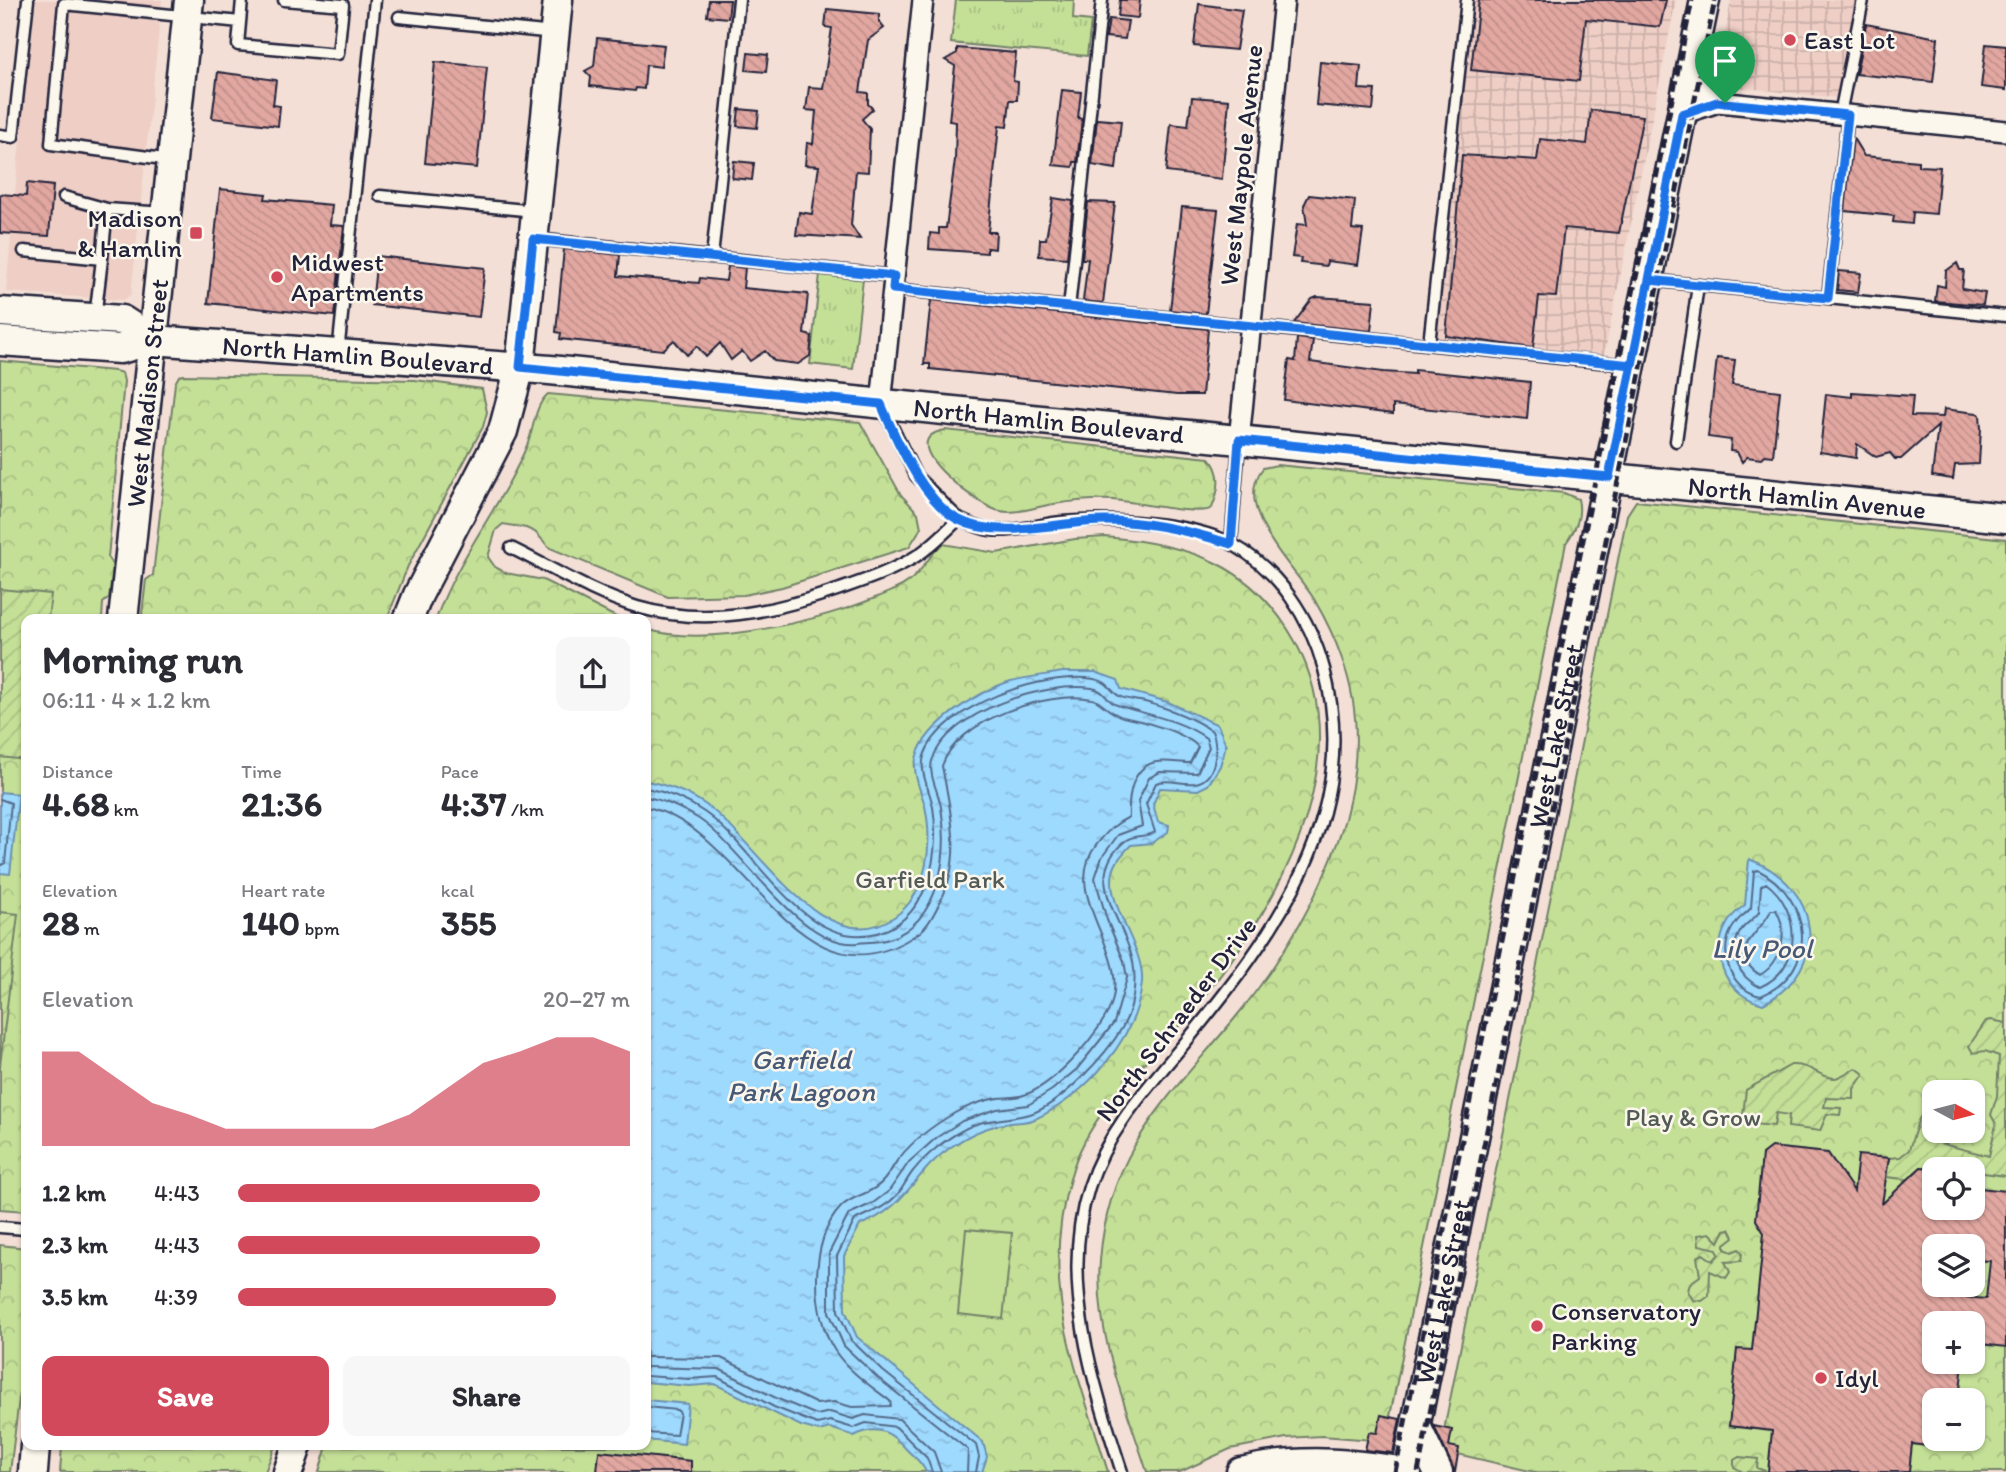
<!DOCTYPE html>
<meta charset="utf-8">
<style>
body{margin:0;font-family:Itim,sans-serif;background:#f7f7f7;color:#2b2b33;height:100vh;display:flex;flex-direction:column;font-size:26px;white-space:nowrap}
*{box-sizing:border-box;margin:0}
p{font-size:23px;color:#7c7c81}
.icon{flex:none;width:38px;height:38px;fill:none;stroke:currentColor;stroke-width:2;stroke-linecap:round;stroke-linejoin:round}
.map{position:relative;flex:1;overflow:hidden}
.sheet{position:absolute;left:21px;top:614px;width:630px;height:836px;display:flex;flex-direction:column;background:#fff;border-radius:14px;box-shadow:0 2px 5px #0004}
.sheet>*{flex:none}
.needle{width:46px;rotate:97deg}
.buttons{position:absolute;left:1922px;top:1080px;display:grid;gap:14px}
.buttons a{display:grid;place-items:center;width:63px;height:63px;border-radius:14px;background:#fff;box-shadow:0 2px 5px #0004;font-size:35px}
.pin{position:absolute;display:grid;place-items:center;width:60px;height:60px;color:#fff;margin:-72px -30px;border-radius:50% 50% 50% 0;rotate:-45deg;box-shadow:0 0 7px #0007}
.pin .icon{rotate:45deg}
.round{display:grid;place-items:center;flex:none;width:74px;height:74px;border-radius:14px;background:#f7f7f7}
.head{display:flex;align-items:center;justify-content:space-between;height:119px;padding:0 21px}
h1{font-size:38px;font-weight:800;line-height:52px}
.figures{display:grid;grid-template-columns:repeat(3,1fr);gap:10px;height:119px;padding:7px 21px}
.figures div{display:grid;align-content:center}
.figures b{font-size:35px;font-weight:800}
.figures small{font-size:19px;font-weight:400}
.figures p{font-size:19px}
.chart{height:196px;padding:14px 21px}
.chart p{display:flex;justify-content:space-between}
.chart svg{width:100%;height:126px;margin-top:7px;fill:#d1495b;opacity:.7}
.button{display:flex;gap:14px;margin-top:auto;padding:14px 21px}
.button a{flex:1;height:80px;border-radius:14px;background:#d1495b;color:#fff;font-size:28px;font-weight:800;line-height:80px;text-align:center}
.button a+a{background:#f7f7f7;color:#2b2b33}
ul{padding:0 21px;list-style:none;font-size:23px}
li{display:grid;grid-template-columns:112px 84px 1fr;align-items:center;height:52px}
li i{height:18px;border-radius:9px;background:#d1495b}
.map>svg:first-child{display:block}
</style>
<div class="map">
<svg width="2006" height="1472" viewBox="0 0 2006 1472">
<defs>
<pattern id="industrial-grid" width="8" height="8" patternUnits="userSpaceOnUse" patternTransform="scale(1.75)"><rect width="8" height="8" fill="#eecec5"/><path d="M0 4h8M4 0v8" fill="none" stroke="#ccb1aa"/></pattern>
<pattern id="grass-tufts" width="24" height="20" patternUnits="userSpaceOnUse" patternTransform="scale(1.75)"><rect width="24" height="20" fill="#c4e097"/><path d="M3 7l-1-3M5 7V3M7 7l1-3M15 17l-1-3M17 17v-4M19 17l1-3" fill="none" stroke="#a8c083"/></pattern>
<pattern id="park-crowns" width="20" height="18" patternUnits="userSpaceOnUse" patternTransform="scale(1.75)"><rect width="20" height="18" fill="#c4e097"/><path d="M2 6a3 3 0 1 1 6 0M12 15a3 3 0 1 1 6 0" fill="none" stroke="#a8c083"/></pattern>
<pattern id="garden-furrows" width="10" height="10" patternUnits="userSpaceOnUse" patternTransform="scale(1.75)"><rect width="10" height="10" fill="#c4e097"/><path d="M-1 1l2-2M0 10L10 0M9 11l2-2" fill="none" stroke="#a8c083"/></pattern>
<pattern id="water-ripples" width="26" height="14" patternUnits="userSpaceOnUse" patternTransform="scale(1.75)"><rect width="26" height="14" fill="#9ed9fe"/><path d="M2 4q2-2 4 0t4 0M15 11q2-2 4 0t4 0" fill="none" stroke="#88badb"/></pattern>
<pattern id="building-back-hatch" width="6" height="6" patternUnits="userSpaceOnUse" patternTransform="scale(1.75)"><rect width="6" height="6" fill="#e1a7a0"/><path d="M-1 5l2 2M0 0l6 6M5-1l2 2" fill="none" stroke="#c18f8b"/></pattern>
</defs>
<rect width="100%" height="100%" fill="#f3dfd5"/>
<filter id="ink" filterUnits="userSpaceOnUse"><feTurbulence type="fractalNoise" baseFrequency=".0143" numOctaves="2"/><feDisplacementMap in="SourceGraphic" scale="14" xChannelSelector="R" yChannelSelector="G"/><feConvolveMatrix kernelMatrix="1 2 1 2 8 2 1 2 1" color-interpolation-filters="sRGB"/></filter>
<g filter="url(#ink)">
<path fill="#eecec5" d="M33 0H162L131 294 124 300 6 292Z"/>
<path fill="url(#industrial-grid)" d="M1467 0H1676L1603 361 1429 344Z
M1731 0H1858L1839 98 1716 85Z"/>
<path fill="url(#grass-tufts)" stroke="#738169" stroke-width="2" d="M956 0H1074L1073 19 1091 21 1087 56 951 43Z
M820 274 863 279 853 369 810 364Z"/>
<path fill="url(#park-crowns)" stroke="#738169" stroke-width="2" fill-rule="evenodd" d="M0 361 115 371 122 373 124 381 108 558 113 566 109 598 103 603 102 619 26 620V1211L0 1209Z
M184 375 415 380 482 389 487 412 483 427 408 566 387 619H145L142 614 146 580 153 575 175 383 179 376Z
M548 394 860 422 901 495 918 513 921 528 909 547 782 587 744 595 668 597 550 548 535 532 526 528 503 524 496 530 488 557 495 567 506 573 543 580 620 619H436C458 556 503 504 528 443 534 427 535 405 548 394Z
M945 430 1209 458C1223 473 1219 490 1212 508 1201 517 1132 501 1113 500 1093 499 1074 501 1054 504 1037 506 1013 516 996 510 977 504 889 440 945 430Z
M1277 465 1564 493 1578 499C1582 516 1576 529 1566 543L1385 1441 1322 1436 1286 1438 1230 1449 1180 1472H1147C1126 1405 1094 1333 1100 1261 1108 1149 1169 1098 1235 1018 1282 961 1324 890 1345 819 1359 766 1361 711 1342 659 1335 638 1325 618 1314 599 1293 566 1231 508 1263 468Z
M1636 501 2006 539V1472H1534L1440 1450 1627 515ZM1934 1092H1972V1130H1934ZM1934 1169H1972V1208H1934ZM1934 1246H1972V1284H1934ZM1934 1323H1972V1362H1934ZM1934 1400H1972V1438H1934Z
M1105 537C1189 544 1253 564 1296 643 1362 768 1273 914 1193 1010 1150 1061 1090 1108 1071 1175 1038 1288 1076 1366 1108 1472H319L327 1446H646V629C710 650 844 616 902 586 922 575 927 556 943 544L996 553 1075 539Z
M0 1245 26 1248V1342L10 1472H0Z
M62 1446H275L265 1472H60Z"/>
<path fill="url(#garden-furrows)" stroke="#738169" stroke-width="2" d="M0 589 51 594 48 619 26 620V760L0 757Z
M0 912 18 914 0 1066Z
M1991 1020 2006 1023V1176L1954 1169 1955 1162 1932 1160 1931 1168 1921 1167 1913 1174 1914 1180 1886 1177 1889 1158 1900 1157 1909 1150 1918 1121 1934 1094V1130L1940 1131 1939 1143 1989 1156 1996 1124 1991 1115 1997 1096 1999 1056 1985 1051 1973 1053 1969 1046 1986 1021Z
M1791 1065C1812 1064 1821 1079 1835 1078 1841 1077 1849 1071 1856 1068L1864 1074 1854 1089V1099L1826 1098 1824 1107 1841 1108 1840 1115 1827 1114 1820 1131 1788 1127 1789 1115 1776 1113 1774 1126 1742 1123 1746 1090Z
M1730 1229 1734 1237 1725 1244V1249L1732 1252 1739 1249 1742 1253 1741 1261 1725 1262 1730 1272 1726 1278 1710 1271 1709 1296 1702 1301 1693 1300 1688 1291 1690 1283 1700 1276 1697 1257 1703 1254 1713 1261 1719 1254 1717 1249 1699 1245 1698 1235 1710 1233 1719 1242 1725 1230Z
M1739 1457 1758 1459 1757 1468 1768 1472H1743L1734 1467V1460Z"/>
<path fill="#c4e097" stroke="#738169" stroke-width="2" d="M966 1229 1012 1233 1003 1319 958 1314Z"/>
<path fill="url(#water-ripples)" stroke="#6c90b0" stroke-width="2" d="M1063 672H1095L1118 680 1121 689 1168 702 1218 725 1226 745 1220 766 1208 785 1198 790 1160 788 1153 804 1158 822 1169 825 1168 832 1152 843 1131 845C1125 851 1118 859 1115 866 1100 900 1145 945 1142 982 1138 1037 1085 1097 1035 1119 1026 1123 1014 1122 1004 1124 985 1127 967 1136 951 1147 913 1173 907 1208 860 1225L844 1256 845 1310 857 1337 983 1442 987 1457 982 1472H926C921 1461 916 1459 908 1451 892 1433 879 1423 854 1436L830 1428 819 1431 801 1426 715 1384 689 1386 646 1382V781C668 785 691 794 709 807 757 842 824 964 894 917 928 894 933 844 925 806 922 794 914 778 915 765 918 728 978 691 1011 681 1027 677 1046 675 1063 672Z
M0 792 19 794 10 874 0 873Z
M1749 859C1820 885 1833 967 1763 1004 1715 993 1704 932 1745 905Z
M646 1400 688 1404 684 1444 646 1440Z"/>
<g fill="none" stroke-linecap="round" stroke-linejoin="round">
<path stroke="#546b89" stroke-width="2" d="M646 788C666 792 687 800 704 812 751 844 794 931 853 935 923 939 942 863 933 807 930 790 919 773 924 756 941 705 1045 671 1094 679 1111 682 1109 691 1119 696 1126 700 1137 700 1145 702 1167 708 1193 718 1212 731 1219 746 1217 780 1195 783 1182 785 1168 778 1156 783L1146 804 1155 832C1146 838 1133 834 1125 841 1080 879 1125 920 1133 962 1137 983 1133 1009 1122 1028 1106 1055 1060 1105 1030 1114 1007 1120 984 1118 963 1130 946 1139 926 1155 914 1170 907 1178 903 1189 896 1196 884 1209 869 1212 855 1220L837 1256 838 1311 851 1340 883 1371 976 1445 979 1457 976 1472
M646 797C664 800 683 809 699 819 744 849 800 949 858 943 868 942 880 942 889 939 941 921 949 853 941 807 939 793 928 775 932 761 947 711 1046 681 1092 688 1105 690 1106 701 1117 705 1147 715 1179 719 1206 738L1209 747 1197 773 1160 772 1149 778 1138 801 1142 826 1118 835 1102 857 1095 878 1107 920 1124 961 1127 978 1114 1023 1077 1069 1052 1090 1028 1105 997 1109 962 1121 936 1138 909 1162 889 1191 873 1203 849 1214 829 1253V1312L844 1346 878 1378 968 1450 967 1472
M0 799 11 803 5 863 0 866
M646 807C748 827 798 1019 920 932 929 925 933 915 938 906 964 860 951 814 942 766 956 720 1048 690 1092 699 1100 700 1108 713 1123 717 1143 721 1185 732 1198 747L1190 763C1179 763 1167 760 1156 762 1131 767 1128 798 1129 817 1114 824 1107 832 1097 844 1054 900 1144 958 1104 1019 1089 1044 1052 1086 1024 1095 1016 1098 1006 1097 998 1098 984 1100 965 1107 953 1114 934 1125 914 1140 900 1157 893 1165 889 1176 881 1183 870 1195 852 1195 841 1207 809 1240 811 1315 835 1351 848 1371 872 1387 890 1401L891 1406 852 1407 834 1402 817 1404 721 1358 646 1357
M1758 870C1811 897 1821 970 1761 996 1729 990 1716 949 1735 924 1739 917 1746 914 1751 908L1754 871Z
M1766 883C1801 909 1804 968 1760 987 1738 977 1728 953 1740 932 1745 923 1754 920 1759 912L1761 886Z
M1771 910H1776C1789 932 1782 962 1760 975 1723 951 1763 932 1771 910Z
M646 1367 719 1369 778 1399 817 1415 830 1412 853 1419 865 1415 899 1419 934 1452 941 1472
M646 1376 689 1379 717 1377 774 1407 817 1424 830 1421 853 1428 866 1423 896 1427 927 1458 932 1472
M646 1407 677 1410 680 1413 676 1435 646 1433"/>
</g>
<path fill="url(#building-back-hatch)" stroke="#22223b" stroke-width="2" fill-rule="evenodd" d="M709 0H730L728 18 707 16Z
M1120 0H1140L1138 18 1118 16Z
M1479 0H1666L1660 27 1586 19 1579 81 1471 70Z
M1199 4 1242 10 1236 50 1194 46Z
M827 9 879 14V22L884 28 868 40 860 92 868 93V104L873 109 862 119 870 129 868 172 856 171 851 225 860 239 796 235 799 212 812 214 819 166 805 165 807 143 813 144 816 111 806 110 809 87 823 88 832 28 825 27Z
M1109 19 1128 21 1125 39 1106 37Z
M1866 24 1938 38 1933 82 1856 74Z
M597 38 664 45 661 67 646 65 644 89 636 88 635 91 590 86 591 77 585 71 594 66Z
M1986 44 2006 46V90L1981 87Z
M957 48 1016 53 1013 81 1018 82 1017 100H1010L1007 127 999 126 988 232H996L995 249 987 248V253L929 249 930 233 939 234V228H946L955 160 956 122 949 121 955 66 945 60 957 53Z
M748 53 768 55 766 72 746 70Z
M435 62 487 67 477 168 425 163Z
M1320 62 1361 66 1359 89 1375 90 1373 110 1316 105Z
M218 72 276 80 273 105 280 106 278 126 212 118Z
M1062 90 1081 92 1078 118 1082 119 1077 162H1074L1073 167 1053 165Z
M1192 97 1229 100 1222 179 1166 172 1171 124 1188 126Z
M739 109 759 111 757 128 737 126Z
M1591 110 1643 116 1619 233 1564 228 1556 297 1539 296 1533 348 1446 336 1462 155 1537 160 1540 139 1587 144Z
M1097 119 1121 121 1116 169 1092 165Z
M1853 138 1864 156 1918 161V166L1940 167 1936 214 1913 212 1912 224 1893 222 1894 216 1845 211Z
M734 161 754 163 752 180 732 178Z
M27 183 53 186 49 236 0 233V194L26 196Z
M220 189 266 194 265 199 332 205 330 225 344 226 334 316 208 303Z
M1309 195 1355 200 1352 229 1363 230 1358 265 1327 261 1326 266 1300 263 1301 258 1292 257 1297 224 1307 225 1304 205Z
M1053 198 1073 201 1067 258 1039 256 1040 239H1046Z
M1088 202 1115 203 1103 303 1083 301 1088 259H1082Z
M1182 207 1218 210 1206 314 1170 310Z
M564 249 620 255 618 276 699 283 700 278 726 281 728 266 745 268 743 288 808 294 804 334 812 336 810 356 798 364 774 361 765 351 750 361 742 351 731 360 720 343 706 357 697 346 687 355 674 340 663 350 560 339 561 333 556 332Z
M377 256 485 268 479 317 372 305Z
M1957 263 1960 270H1964L1962 289 1985 293 1983 305 1935 301 1937 285 1945 287 1946 271Z
M1839 271 1861 273 1858 292 1837 290Z
M1317 297 1374 301 1371 331 1294 323 1312 299Z
M931 300 1208 329 1202 395H1177L930 369V364H924Z
M1297 338 1313 340 1310 362 1383 372 1415 374V370L1530 382 1527 419 1393 405V414L1284 400 1289 360 1295 361Z
M1717 358 1735 360 1732 385 1780 391 1773 456 1765 455 1761 459 1747 457 1742 462 1737 452 1730 451 1731 440 1708 437Z
M1852 392 1913 396 1911 416 1943 417 1944 409 1977 413 1980 415 1981 428 1979 464 1955 465 1953 479 1932 476 1938 426 1901 459H1895L1890 453 1876 457 1857 444 1856 458 1820 452 1826 394 1852 397Z
M1771 1147 1828 1153 1854 1191 1858 1155 1889 1158 1882 1204 1921 1167 1934 1168V1208H1972V1187L2006 1191V1347L1972 1343V1323H1934V1362H1963L1959 1400H1934V1447L1912 1444 1909 1472H1768L1772 1431 1729 1426 1737 1349 1752 1350 1764 1233 1756 1220 1762 1154ZM1934 1246H1972V1260L1990 1261 1986 1299 1955 1296 1957 1284H1934Z
M1381 1415 1400 1419 1393 1453 1365 1450 1369 1432 1377 1433Z
M1434 1426 1452 1430 1449 1446 1459 1448 1455 1472Z
M599 1451 691 1461V1472H597Z"/>
<g fill="none" stroke-linecap="round" stroke-linejoin="round">
<defs>
<path id="lane" d="M242 0 238 45 338 54 343 5 284 0
M399 17 554 33
M1840 114 1863 0
M0 135 13 137 28 0
M171 160 51 144 64 4 240 22
M380 196 535 211
M64 197 107 209 165 213
M536 239 894 276
M24 251 102 259 107 209
M712 257 739 0
M1649 280 2006 316
M893 289 1628 365
M1828 298 1848 115
M1069 308 1102 0
M95 318 102 259
M1429 344 1467 0
M338 353 375 0
M883 408 916 476 959 519
M1676 441 1698 285
M1231 544 1239 443
M511 548C552 568 592 593 637 607 706 627 773 612 840 589 866 580 895 570 918 555 933 545 946 531 959 519 968 523 980 529 990 530 1012 533 1040 524 1062 522 1108 518 1191 522 1232 544 1280 571 1310 618 1324 669 1364 817 1272 937 1184 1044 1147 1088 1107 1131 1089 1187 1059 1280 1093 1383 1122 1472
M0 1227 26 1229"/>
<path id="street" d="M1718 102 2006 131
M1682 114 1718 102 1690 77
M881 404 923 0
M1239 440 1284 0"/>
<g id="secondary">
<path d="M0 312 122 320 153 340"/>
<path id="s1" d="M0 341 120 349 153 340 550 370 2006 518"/>
<path id="s2" d="M123 620 189 0"/>
<path d="M408 620 418 595 503 431 520 367 558 0"/>
<path d="M1416 1426 1438 1472"/>
<path d="M33 1472 35 1446"/>
<path d="M288 1472 297 1446"/>
<path d="M1241 1472C1298 1458 1350 1463 1407 1472"/>
<path id="s3" d="M1406 1472 1705 0"/>
</g>
</defs>
<use href="#lane" stroke="#22223b" stroke-width="15"/>
<use href="#street" stroke="#22223b" stroke-width="24"/>
<use href="#secondary" stroke="#22223b" stroke-width="33"/>
<use href="#lane" stroke="#fbf7ec" stroke-width="10"/>
<use href="#street" stroke="#fbf7ec" stroke-width="19"/>
<use href="#secondary" stroke="#fbf7ec" stroke-width="28"/>
<path stroke="#22223b" stroke-width="5" stroke-dasharray="10 5" stroke-linecap="butt" d="M1395 1472 1692 0
M1418 1472 1715 0"/>
</g>
</g>
<g fill="none" stroke-linecap="round" stroke-linejoin="round" filter="url(#ink)">
<defs>
<path id="route" d="M1725 103 1717 102 1682 114 1632 365 893 289 894 276 533 239 520 367 881 404C895 438 924 501 957 519 998 541 1059 521 1105 521 1148 521 1190 531 1231 544L1239 440 1609 477 1649 280 1828 298 1848 115 1725 103"/>
</defs>
<use href="#route" stroke="#fff" stroke-width="14"/>
<use href="#route" stroke="#1a73e8" stroke-width="9"/>
</g>
<g fill="#d1495b" stroke="#fbf7ec" stroke-width="2.5">
<circle cx="1790" cy="40" r="7"/>
<rect x="189" y="226" width="14" height="14" rx="3.5"/>
<circle cx="277" cy="277" r="7"/>
<circle cx="1537" cy="1326" r="7"/>
<circle cx="1821" cy="1378" r="7"/>
</g>
<g text-anchor="middle" dominant-baseline="central" stroke-width="5" stroke-linejoin="round" paint-order="stroke">
<g font-size="26" fill="#22223b" stroke="#fbf7ec" text-anchor="start">
<text x="1804" y="40">East Lot</text>
<text x="182" y="218" text-anchor="end">Madison<tspan x="182" dy="30">&amp; Hamlin</tspan></text>
<text x="291" y="262">Midwest<tspan x="291" dy="30">Apartments</tspan></text>
<text x="1551" y="1311">Conservatory<tspan x="1551" dy="30">Parking</tspan></text>
<text x="1835" y="1378">Idyl</text>
</g>
<g font-size="26" fill="#22223b" stroke="#fbf7ec">
<text transform="translate(1241 165) rotate(-84)">West Maypole Avenue</text>
<text stroke="none"><textPath href="#s1" startOffset="360">North Hamlin Boulevard</textPath></text>
<text stroke="none"><textPath href="#s2" startOffset="228">West Madison Street</textPath></text>
<text stroke="none"><textPath href="#s1" startOffset="1054">North Hamlin Boulevard</textPath></text>
<text stroke="none"><textPath href="#s1" startOffset="1816">North Hamlin Avenue</textPath></text>
<text stroke="none"><textPath href="#s3" startOffset="751">West Lake Street</textPath></text>
<text transform="translate(1176 1019) rotate(-53)">North Schraeder Drive</text>
<text stroke="none"><textPath href="#s3" startOffset="184">West Lake Street</textPath></text>
</g>
<g font-size="26" fill="#535b57" stroke="#fbf7ec">
<text x="930" y="879">Garfield Park</text>
<text x="1693" y="1117">Play &amp; Grow</text>
</g>
<g font-size="28" font-style="italic" fill="#475976" stroke="#fbf7ec">
<text x="1762" y="948">Lily Pool</text>
<text x="801" y="1059">Garfield<tspan x="801" dy="32">Park Lagoon</tspan></text>
</g>
</g>
</svg>
<div class="buttons">
<a><svg class="needle" viewBox="-14 -14 28 28"><path d="M0-13l5 13h-10z" fill="#e53935"/><path d="M0 13l5-13h-10z" fill="#7c7c81"/></svg></a>
<a><svg class="icon" aria-label="locate" viewBox="0 0 24 24"><circle cx="12" cy="12" r="6"/><path d="M12 2v4M12 18v4M2 12h4M18 12h4"/></svg></a>
<a><svg class="icon" aria-label="layers" viewBox="0 0 24 24"><path d="M12 4l9 5-9 5-9-5zM3 14l9 5 9-5"/></svg></a>
<a>+</a>
<a>−</a>
</div>
<div class="pin" style="left:1725px;top:103px;background:#1e9e55"><svg class="icon" aria-label="arrive" viewBox="0 0 24 24"><path d="M6 21V4h12l-3 4 3 4H6"/></svg></div>
<section class="sheet">
<div class="head"><div><h1>Morning run</h1><p>06:11 · 4 × 1.2 km</p></div><a class="round"><svg class="icon" aria-label="share" viewBox="0 0 24 24"><path d="M12 15V3M7 8l5-5 5 5M5 13v7h14v-7"/></svg></a></div>
<div class="figures">
<div><p>Distance</p><b>4.68<small> km</small></b></div>
<div><p>Time</p><b>21:36</b></div>
<div><p>Pace</p><b>4:37<small> /km</small></b></div>
</div>
<div class="figures">
<div><p>Elevation</p><b>28<small> m</small></b></div>
<div><p>Heart rate</p><b>140<small> bpm</small></b></div>
<div><p>kcal</p><b>355</b></div>
</div>
<div class="chart"><p><span>Elevation</span>20–27 m</p>
<svg viewBox="0 0 160 44" preserveAspectRatio="none"><path d="M0 44V11L10 11L20 20L30 29L40 33L50 38L60 38L70 38L80 38L90 38L100 33L110 24L120 15L130 11L140 6L150 6L160 11V44z"/></svg>
</div>
<ul>
<li><b>1.2 km</b>4:43<i style="width:77%"></i></li>
<li><b>2.3 km</b>4:43<i style="width:77%"></i></li>
<li><b>3.5 km</b>4:39<i style="width:81%"></i></li>
</ul>
<div class="button"><a>Save</a><a>Share</a></div>
</section>
</div>
